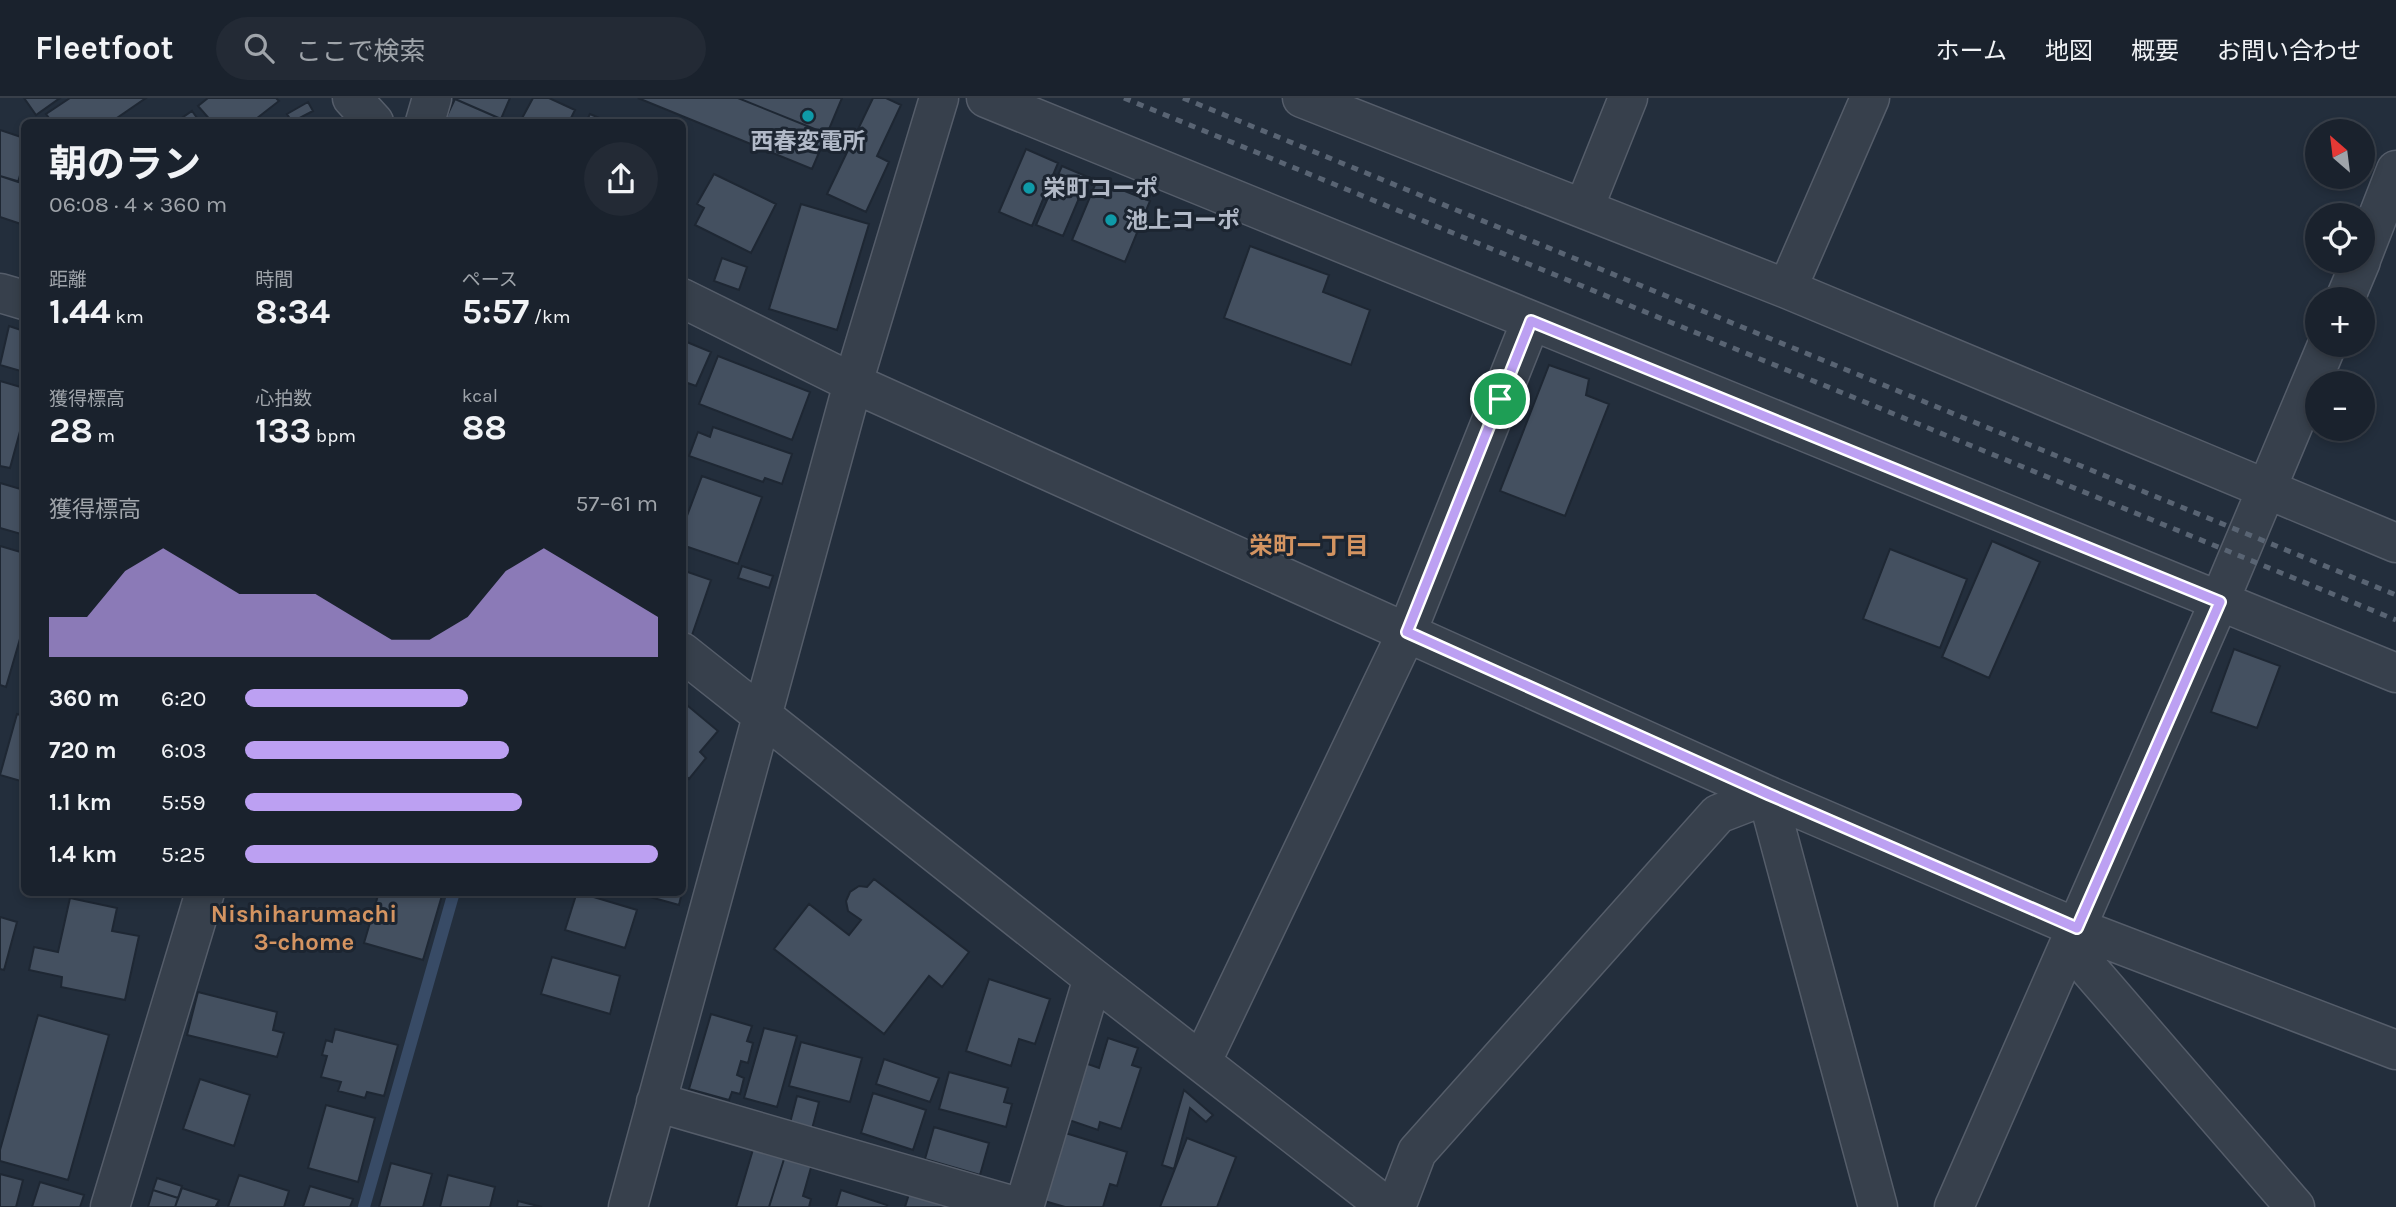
<!DOCTYPE html>
<html lang="ja">
<meta charset="utf-8">
<style>
body{margin:0;font-family:Karla,"Noto Sans JP",sans-serif;background:#232a35;color:#f1f3f6;height:100vh;display:flex;flex-direction:column;font-size:26px;white-space:nowrap}
*{box-sizing:border-box;margin:0}
p{font-size:23px;color:#9fa4aa}
.icon{flex:none;width:38px;height:38px;fill:none;stroke:currentColor;stroke-width:2;stroke-linecap:round;stroke-linejoin:round}
.map{position:relative;flex:1;overflow:hidden}
.drawer{position:absolute;left:21px;top:21px;width:665px;height:777px;display:flex;flex-direction:column;background:#1a222d;border-radius:10px;box-shadow:0 4px 10px #0003,0 0 0 2px #383f49}
.drawer>*{flex:none}
.needle{width:46px;rotate:332deg}
.fabs{position:absolute;left:2305px;top:21px;display:grid;gap:14px}
.fabs a{display:grid;place-items:center;width:70px;height:70px;border-radius:50%;background:#1a222d;box-shadow:0 4px 10px #0003,0 0 0 2px #383f49;font-size:35px}
.pin{position:absolute;display:grid;place-items:center;width:60px;height:60px;color:#fff;margin:-30px;border:4px solid #fff;border-radius:50%;box-shadow:0 2px 7px #0007}
.round{display:grid;place-items:center;flex:none;width:74px;height:74px;border-radius:37px;background:#232a35}
.headline{display:flex;align-items:center;justify-content:space-between;height:119px;padding:0 28px}
h1{font-size:38px;font-weight:700;line-height:52px}
.stats{display:grid;grid-template-columns:repeat(3,1fr);gap:10px;height:119px;padding:7px 28px}
.stats div{display:grid;align-content:center}
.stats b{font-size:35px;font-weight:700}
.stats small{font-size:19px;font-weight:400}
.stats p{font-size:19px}
.chart{height:196px;padding:14px 28px}
.chart p{display:flex;justify-content:space-between}
.chart svg{width:100%;height:126px;margin-top:7px;fill:#bca0f2;opacity:.7}
ul{padding:0 28px;list-style:none;font-size:23px}
li{display:grid;grid-template-columns:112px 84px 1fr;align-items:center;height:52px}
li i{height:18px;border-radius:9px;background:#bca0f2}
header{display:flex;align-items:center;gap:42px;box-sizing:border-box;height:98px;padding:0 35px;background:#1a222d;border-bottom:2px solid #383f49}
header strong{font-size:33px}
nav{display:flex;gap:38px;margin-inline-start:auto;font-size:24px}
.search{width:490px;height:63px;background:#232a35;display:flex;align-items:center;gap:18px;box-sizing:border-box;padding:0 24px;border-radius:38px;color:#9fa4aa;font-size:26px}
.map>svg:first-child{display:block}
</style>
<header>
<strong>Fleetfoot</strong>
<div class="search"><svg class="icon" aria-label="search" viewBox="0 0 24 24"><circle cx="10" cy="10" r="6"/><path d="M15 15l6 6"/></svg>ここで検索</div>
<nav><a>ホーム</a><a>地図</a><a>概要</a><a>お問い合わせ</a></nav>
</header>
<div class="map">
<svg width="2396" height="1109" viewBox="0 0 2396 1109">
<rect width="100%" height="100%" fill="#232e3c"/>
<g fill="none" stroke-linecap="round" stroke-linejoin="round">
<path stroke="#384b66" stroke-width="12" d="M364 1109 454 794"/>
</g>
<path fill="#445060" stroke="#1e2733" stroke-width="2" d="M24 0H60L36 17Z
M70 0H146L111 24H42L49 20 46 16Z
M208 0H276L279 3 252 24H212L198 8Z
M453 0H510L501 21Z
M533 0H549L575 12 569 24H520Z
M638 0H738L827 36 812 71Z
M738 0H842L827 36Z
M873 0H886L901 7 877 58 889 64 866 114 827 96Z
M455 1 501 21 499 24H444Z
M308 4 313 13 292 24 287 16Z
M192 13 200 24H176Z
M590 16 606 23V24H586Z
M0 32 24 40V64L18 84 0 78Z
M1026 51 1058 65 1032 128 999 114Z
M1062 68 1088 79 1063 138 1036 127Z
M714 76 776 106 751 155 695 127 704 110 697 106Z
M0 78 24 85V127L0 119Z
M1097 82 1150 103 1125 164 1072 142Z
M801 106 869 126 837 232 769 211Z
M1250 148 1329 177 1323 194 1370 212 1351 267 1224 220Z
M722 160 747 169 739 192 714 183Z
M9 228 24 233V274L0 267Z
M682 242 711 254 696 288 682 283Z
M718 258 810 294 792 342 699 306Z
M1549 267 1589 281 1586 297 1609 306 1565 418 1500 393Z
M0 283 24 290V327L22 326 10 370 0 368Z
M713 329 792 356 782 386 765 380 763 384 689 358 698 334 710 339Z
M702 378 762 399 738 466 682 447V431Z
M0 385 24 392V423L21 436 0 430Z
M1992 443 2040 464 1989 580 1942 559Z
M0 448 24 455V527L6 589 0 587Z
M1890 451 1967 481 1940 550 1863 521Z
M742 468 773 478 769 490 738 480Z
M682 472 711 482 691 540 682 534Z
M2234 551 2280 568 2257 630 2211 614Z
M682 603 718 633 700 654 706 660 689 681 682 675Z
M17 616 24 618V684L0 677Z
M874 781 969 854 942 889 929 878 884 936 774 851 809 806 849 837 861 822 848 813 846 803 850 794 859 788 867 789Z
M379 794H443L423 862 364 845Z
M577 794 637 812 625 850 565 832Z
M651 794H682L679 807 650 799Z
M70 800 117 810 112 833 139 838 125 902 61 889 62 879 29 872 34 849 58 854Z
M0 819 17 824 4 872 0 871Z
M552 859 620 878 610 916 541 896Z
M989 881 1050 901 1035 946 1019 941 1011 968 966 953Z
M198 894 277 914 273 932 284 935 277 959 187 937Z
M711 916 752 928 747 943 753 945 748 965 741 963 737 977 744 980 740 996 732 994 729 1002 689 991Z
M38 917 109 937 68 1082 0 1063V1052Z
M764 930 797 938 777 1009 744 1000Z
M335 931 398 947 384 998 367 994 365 1000 338 993 341 984 321 979 327 958 322 957 326 942 332 944Z
M1108 940 1138 950 1132 967 1141 970 1121 1031 1100 1024 1098 1032 1066 1021 1085 965 1099 970Z
M801 944 862 960 850 1004 789 988Z
M884 961 939 980 930 1004 876 986Z
M949 974 1008 990 1004 1004 1012 1006 1006 1029 939 1011Z
M200 981 250 997 234 1048 183 1031Z
M1184 992 1213 1017 1206 1024 1190 1010 1174 1071 1162 1067Z
M873 995 926 1012 913 1052 861 1035Z
M797 998 819 1004 812 1031 790 1025Z
M326 1007 375 1020 358 1084 308 1070Z
M934 1029 989 1045 980 1077 925 1061Z
M1062 1034 1127 1054 1117 1088 1110 1086 1103 1109H1065L1041 1102Z
M1187 1040 1236 1059 1217 1109H1160Z
M754 1048 785 1058 769 1109H736Z
M785 1058 812 1066 803 1098 811 1101 809 1109H769Z
M391 1065 432 1076 423 1109H379Z
M0 1076 23 1082 16 1109H0Z
M239 1077 289 1093 284 1109H228Z
M448 1077 495 1089 490 1109H440Z
M157 1080 182 1088 178 1100 153 1092Z
M40 1084 84 1097 80 1109H32Z
M310 1088 353 1101 350 1109H303Z
M182 1090 219 1102 216 1108 219 1109H175Z
M153 1092 178 1100 175 1109H148Z
M841 1092 887 1107 886 1109H836Z
M909 1096 951 1109H905Z
M518 1103 542 1109H517Z"/>
<g fill="none" stroke-linecap="round" stroke-linejoin="round">
<defs>
<path id="street" d="M352 0 374 24
M986 0 2396 575
M1302 0 1787 191 2396 445
M425 24 432 0
M1584 110 1628 0
M2362 159 2396 72
M1787 191 1870 0
M0 195 24 202
M682 200 853 285 1767 697 2077 830 2396 952
M2345 201 2361 163
M682 554 1093 880 1387 1109
M2077 830 2090 872 2295 1109
M1202 963 1407 534 1531 223
M656 1004 1018 1109
M110 1109 205 794
M628 1109 853 285 939 0
M1024 1109 1093 880
M1396 1109 1417 1054 1718 716 1767 697 1878 1109
M1954 1109 2219 504 2327 247"/>
</defs>
<use href="#street" stroke="#555d6a" stroke-width="41"/>
<use href="#street" stroke="#37404c" stroke-width="38"/>
<path stroke="#596473" stroke-width="5" stroke-dasharray="7 7" stroke-linecap="butt" d="M1124 0 2396 522
M1183 0 2396 497"/>
</g>
<g fill="none" stroke-linecap="round" stroke-linejoin="round">
<defs>
<path id="route" d="M1531 223 2220 504 2077 830 1768 696 1407 534Z"/>
</defs>
<use href="#route" stroke="#fff" stroke-width="14"/>
<use href="#route" stroke="#bca0f2" stroke-width="9"/>
</g>
<g fill="#0f9aa8" stroke="#1c2531" stroke-width="2.5">
<circle cx="808" cy="18" r="7"/>
<circle cx="1029" cy="90" r="7"/>
<circle cx="1111" cy="122" r="7"/>
</g>
<g text-anchor="middle" dominant-baseline="central" stroke-width="6" stroke-linejoin="round" paint-order="stroke">
<g font-size="23" font-weight="bold" fill="#b2bac8" stroke="#1c2531" text-anchor="start">
<text x="808" y="43" text-anchor="middle">西春変電所</text>
<text x="1043" y="90">栄町コーポ</text>
<text x="1125" y="122">池上コーポ</text>
</g>
<g font-size="24" font-weight="bold" fill="#d49461" stroke="#1c2531">
<text x="1309" y="448">栄町一丁目</text>
<text x="304" y="816">Nishiharumachi<tspan x="304" dy="28">3-chome</tspan></text>
</g>
</g>
</svg>
<div class="fabs">
<a><svg class="needle" viewBox="-14 -14 28 28"><path d="M0-13l5 13h-10z" fill="#e53935"/><path d="M0 13l5-13h-10z" fill="#9fa4aa"/></svg></a>
<a><svg class="icon" aria-label="locate" viewBox="0 0 24 24"><circle cx="12" cy="12" r="6"/><path d="M12 2v4M12 18v4M2 12h4M18 12h4"/></svg></a>
<a>+</a>
<a>−</a>
</div>
<div class="pin" style="left:1500px;top:301px;background:#1e9e55"><svg class="icon" aria-label="arrive" viewBox="0 0 24 24"><path d="M6 21V4h12l-3 4 3 4H6"/></svg></div>
<section class="drawer">
<div class="headline"><div><h1>朝のラン</h1><p>06:08 · 4 × 360 m</p></div><a class="round"><svg class="icon" aria-label="share" viewBox="0 0 24 24"><path d="M12 15V3M7 8l5-5 5 5M5 13v7h14v-7"/></svg></a></div>
<div class="stats">
<div><p>距離</p><b>1.44<small> km</small></b></div>
<div><p>時間</p><b>8:34</b></div>
<div><p>ペース</p><b>5:57<small> /km</small></b></div>
</div>
<div class="stats">
<div><p>獲得標高</p><b>28<small> m</small></b></div>
<div><p>心拍数</p><b>133<small> bpm</small></b></div>
<div><p>kcal</p><b>88</b></div>
</div>
<div class="chart"><p><span>獲得標高</span>57–61 m</p>
<svg viewBox="0 0 160 44" preserveAspectRatio="none"><path d="M0 44V30L10 30L20 14L30 6L40 14L50 22L60 22L70 22L80 30L90 38L100 38L110 30L120 14L130 6L140 14L150 22L160 30V44z"/></svg>
</div>
<ul>
<li><b>360 m</b>6:20<i style="width:54%"></i></li>
<li><b>720 m</b>6:03<i style="width:64%"></i></li>
<li><b>1.1 km</b>5:59<i style="width:67%"></i></li>
<li><b>1.4 km</b>5:25<i style="width:100%"></i></li>
</ul>
</section>
</div>
